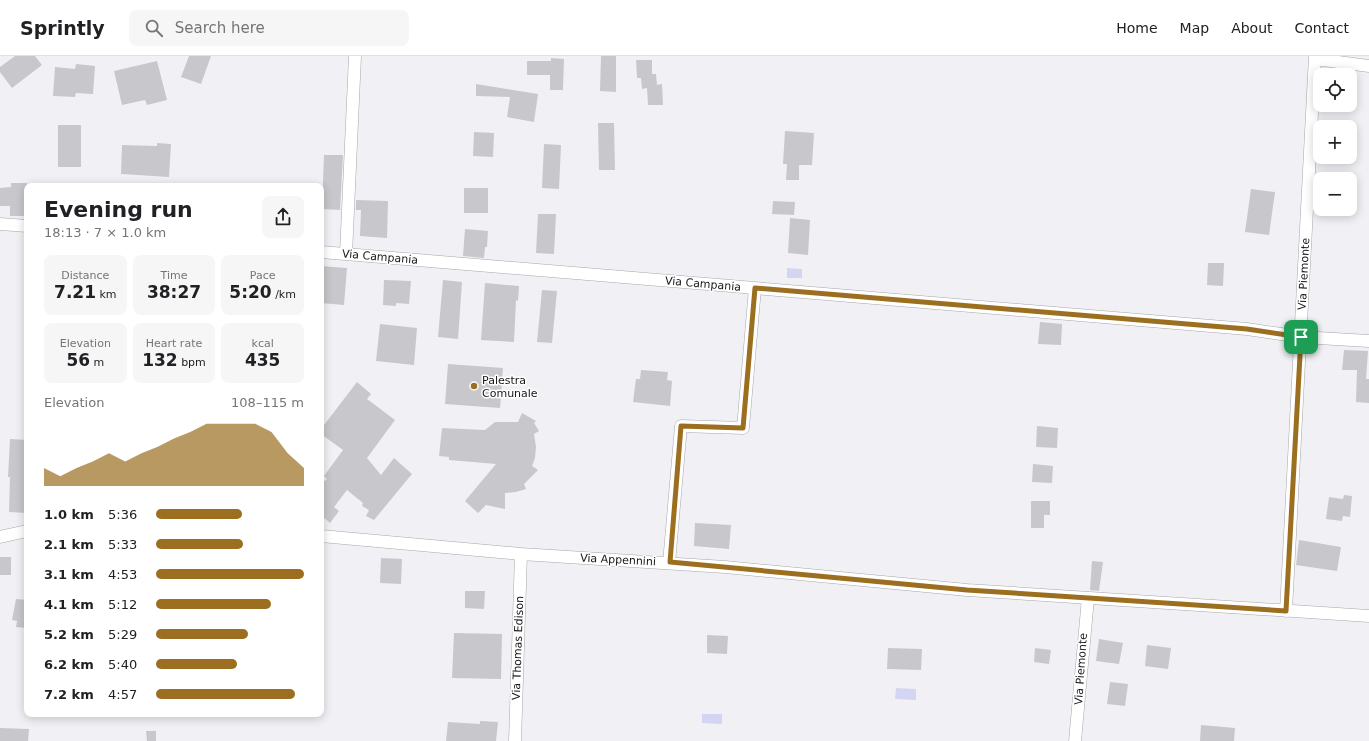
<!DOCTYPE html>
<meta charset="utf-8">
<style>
body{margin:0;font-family:"DejaVu Sans",sans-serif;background:#f6f6f6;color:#202124;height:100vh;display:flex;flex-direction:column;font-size:15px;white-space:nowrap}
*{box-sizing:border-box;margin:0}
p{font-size:13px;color:#757577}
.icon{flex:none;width:22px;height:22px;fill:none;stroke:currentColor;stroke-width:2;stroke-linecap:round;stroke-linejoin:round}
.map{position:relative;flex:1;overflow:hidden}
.details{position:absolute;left:24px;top:127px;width:300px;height:534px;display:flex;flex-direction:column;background:#fff;border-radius:8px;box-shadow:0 2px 10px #0003}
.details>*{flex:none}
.controls{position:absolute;left:1313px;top:12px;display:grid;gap:8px}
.controls a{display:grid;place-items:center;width:44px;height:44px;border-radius:8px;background:#fff;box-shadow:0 2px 10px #0003;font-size:20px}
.pin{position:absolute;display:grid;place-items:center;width:34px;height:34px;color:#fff;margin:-17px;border-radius:8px;box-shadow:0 2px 6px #0006}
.round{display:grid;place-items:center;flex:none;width:42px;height:42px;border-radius:8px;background:#f6f6f6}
.head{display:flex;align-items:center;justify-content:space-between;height:68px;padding:0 20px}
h1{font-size:22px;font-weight:700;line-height:30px}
.stats{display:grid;grid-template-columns:repeat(3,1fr);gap:6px;height:68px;padding:4px 20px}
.stats div{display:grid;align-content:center;border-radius:8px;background:#f6f6f6;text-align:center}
.stats b{font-size:17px;font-weight:700}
.stats small{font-size:11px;font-weight:400}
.stats p{font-size:11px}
.chart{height:112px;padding:8px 20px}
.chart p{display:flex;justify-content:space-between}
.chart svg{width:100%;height:72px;margin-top:4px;fill:#9c6f20;opacity:.7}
ul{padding:0 20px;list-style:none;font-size:13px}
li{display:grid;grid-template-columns:64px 48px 1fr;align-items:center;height:30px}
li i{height:10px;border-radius:5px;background:#9c6f20}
header{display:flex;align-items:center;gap:24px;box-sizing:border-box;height:56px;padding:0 20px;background:#fff;border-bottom:1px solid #e0e0e0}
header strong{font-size:19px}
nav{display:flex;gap:22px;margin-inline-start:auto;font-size:14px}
.search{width:280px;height:36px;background:#f6f6f6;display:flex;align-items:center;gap:10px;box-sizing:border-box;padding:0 14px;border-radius:8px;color:#757577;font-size:15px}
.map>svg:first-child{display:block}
</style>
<header>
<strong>Sprintly</strong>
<div class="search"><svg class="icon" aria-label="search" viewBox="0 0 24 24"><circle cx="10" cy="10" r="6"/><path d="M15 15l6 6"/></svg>Search here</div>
<nav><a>Home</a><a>Map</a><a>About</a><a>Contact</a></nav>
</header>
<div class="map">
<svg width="1369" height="685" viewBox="0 0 1369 685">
<rect width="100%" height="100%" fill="#f1f1f5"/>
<path fill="#d4d4f3" d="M787 212 802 213V222H787Z
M896 632 916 633V644L895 643Z
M702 658H722V668L702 667Z"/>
<path fill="#c8c8cc" d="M15 0H35L42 9 12 32 0 16V11Z
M189 0H211L201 28 181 21Z
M601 0H616V36L600 35Z
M551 2 564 3 563 34H550V19H527V5H551Z
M636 4H652V18H656L657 29 662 28 663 49H648L647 32 642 33 641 22H637Z
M157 5 167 44 147 49 145 44 122 49 114 15Z
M76 8 95 10 93 38 76 37 75 41 53 40 55 11 75 13Z
M476 28 538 38 534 66 507 61 510 41 476 40Z
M598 67H614L615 114H599Z
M58 69H81V111H58Z
M785 75 814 77 812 109H799V124H786L787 108H783Z
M474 76 494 77 493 101 473 100Z
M157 87 171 88 169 121 121 118 122 89 157 90Z
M544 88 561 89 559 133 542 132Z
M324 99H343L340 154 322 153Z
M11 127H27V160H10V150H0V132L11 131Z
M464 132H488V157H464Z
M1251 133 1275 136 1269 179 1245 176Z
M356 144 388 145 387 182 360 180 361 154H356Z
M773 145 795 146 794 159 772 158Z
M538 158H556L554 198 536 197Z
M790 162 810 164 808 199 788 197Z
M465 173 488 175 487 191H485L484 202 463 200Z
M1208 207H1224L1223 230 1207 229Z
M321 210 347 212 344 249 321 247Z
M384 224 411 225 409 248 396 247V250L383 249Z
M443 224 462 226 458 283 438 281Z
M485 227 519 230 518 245 516 244 514 286 481 284Z
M542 234 557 235 552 287 537 286Z
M1040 266 1062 268 1061 289 1038 288Z
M380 268 417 272 414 309 376 305Z
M1344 294 1368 295 1366 323H1369V347L1356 346 1357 314H1342Z
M448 308 503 312 500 352 445 348Z
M641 314 668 316 667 324 672 325 670 350 633 346 636 323H640Z
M357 326 371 338 367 343 395 364 367 402 381 419 394 402 412 418 374 464 366 460 369 454 362 450 363 447 347 434 334 451 339 455 330 467 321 459V428L327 423 324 420 343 394 321 378V373Z
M522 357 536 365 534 367 539 375 534 378 536 391 535 402 532 410 538 414 524 428 526 433 516 436 505 437V453L486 449 478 457 465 445 496 408 449 404V401L439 400 442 372 485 374 495 366H518Z
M1037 370 1058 372 1057 392 1036 391Z
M10 383 27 384 26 436H27V457L9 456 10 421H8Z
M1033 408 1053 410 1052 427 1032 426Z
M1344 439 1352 440 1350 461 1343 460 1342 465 1326 463 1329 441 1343 443Z
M1031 445H1050V459H1044V472H1031Z
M695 467 731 469 729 493 694 490Z
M1299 484 1341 491 1337 515 1296 509Z
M0 501H11V519H0Z
M381 502 402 503 401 528 380 527Z
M1092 505 1103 506 1099 535 1090 534Z
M465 535H485L484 553 465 552Z
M16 543 27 544V572L16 571 17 565 12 564Z
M454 577 502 578 501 623 452 622Z
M707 579 728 580 727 598 707 597Z
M1099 583 1123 587 1119 608 1096 605Z
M1147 589 1171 592 1168 613 1145 610Z
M888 592 922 593 921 614 887 613Z
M1035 592 1051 594 1049 608 1034 606Z
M1110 626 1128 628 1125 650 1107 648Z
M480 665 498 666 496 685H446L448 666 480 668Z
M1201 669 1235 672 1234 685H1200Z
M0 672 29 673 28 685H0Z
M146 675H156V685H147Z"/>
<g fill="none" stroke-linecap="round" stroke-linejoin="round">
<defs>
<path id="street" d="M1315 3 1369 10
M0 168 27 170
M321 196 1247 273 1301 281 1369 285
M346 198 355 0
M321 480 521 498 725 511 967 534 1369 560
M0 481 27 475
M669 507 681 370 743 372 755 232
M1286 555 1315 0
M515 685 521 498
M1075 685 1088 542"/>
</defs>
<use href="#street" stroke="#a7a7ab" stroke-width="13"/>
<use href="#street" stroke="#fff" stroke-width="12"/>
</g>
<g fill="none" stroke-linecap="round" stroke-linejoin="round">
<defs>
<path id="route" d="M755 232 1247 273 1301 281 1286 555 967 534 670 506 681 370 743 372Z"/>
</defs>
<use href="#route" stroke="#fff" stroke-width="8"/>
<use href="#route" stroke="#9c6f20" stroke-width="5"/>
</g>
<circle fill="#9c6f20" stroke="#fff" stroke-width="1.5" cx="474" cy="330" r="4"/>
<g text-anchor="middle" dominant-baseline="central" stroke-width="3" stroke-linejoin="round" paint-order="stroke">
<g font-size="11" fill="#161618" stroke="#fff">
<text transform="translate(380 201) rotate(5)">Via Campania</text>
<text transform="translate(1304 218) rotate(-87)">Via Piemonte</text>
<text transform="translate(703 228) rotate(5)">Via Campania</text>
<text transform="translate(618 504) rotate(3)">Via Appennini</text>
<text transform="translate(518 592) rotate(-88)">Via Thomas Edison</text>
<text transform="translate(1081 613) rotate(-86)">Via Piemonte</text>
</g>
<g font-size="11" fill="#161618" stroke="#fff" text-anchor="start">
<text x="482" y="324">Palestra<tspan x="482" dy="13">Comunale</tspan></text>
</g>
</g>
</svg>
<div class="controls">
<a><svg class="icon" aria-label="locate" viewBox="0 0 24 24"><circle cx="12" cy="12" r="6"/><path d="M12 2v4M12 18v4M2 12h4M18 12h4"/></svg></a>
<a>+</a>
<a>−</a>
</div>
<div class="pin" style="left:1301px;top:281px;background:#1e9e55"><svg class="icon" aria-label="arrive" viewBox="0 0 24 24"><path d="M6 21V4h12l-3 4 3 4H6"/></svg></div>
<section class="details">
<div class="head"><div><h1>Evening run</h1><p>18:13 · 7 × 1.0 km</p></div><a class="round"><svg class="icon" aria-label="share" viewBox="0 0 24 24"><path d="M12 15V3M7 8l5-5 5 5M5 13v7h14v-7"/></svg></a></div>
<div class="stats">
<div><p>Distance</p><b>7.21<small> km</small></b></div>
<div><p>Time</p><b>38:27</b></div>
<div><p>Pace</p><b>5:20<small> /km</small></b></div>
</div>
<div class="stats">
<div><p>Elevation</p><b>56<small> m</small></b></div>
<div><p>Heart rate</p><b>132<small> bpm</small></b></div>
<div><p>kcal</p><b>435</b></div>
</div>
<div class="chart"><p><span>Elevation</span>108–115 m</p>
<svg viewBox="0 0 160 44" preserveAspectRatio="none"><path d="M0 44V33L10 38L20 33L30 29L40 24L50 29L60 24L70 20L80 15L90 11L100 6L110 6L120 6L130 6L140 11L150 24L160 33V44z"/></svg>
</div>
<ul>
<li><b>1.0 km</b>5:36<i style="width:58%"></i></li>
<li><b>2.1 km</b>5:33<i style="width:59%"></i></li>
<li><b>3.1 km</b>4:53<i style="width:100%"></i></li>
<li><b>4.1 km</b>5:12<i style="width:78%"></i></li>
<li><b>5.2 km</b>5:29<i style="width:62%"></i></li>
<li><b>6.2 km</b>5:40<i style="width:55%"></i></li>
<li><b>7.2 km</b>4:57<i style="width:94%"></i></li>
</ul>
</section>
</div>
